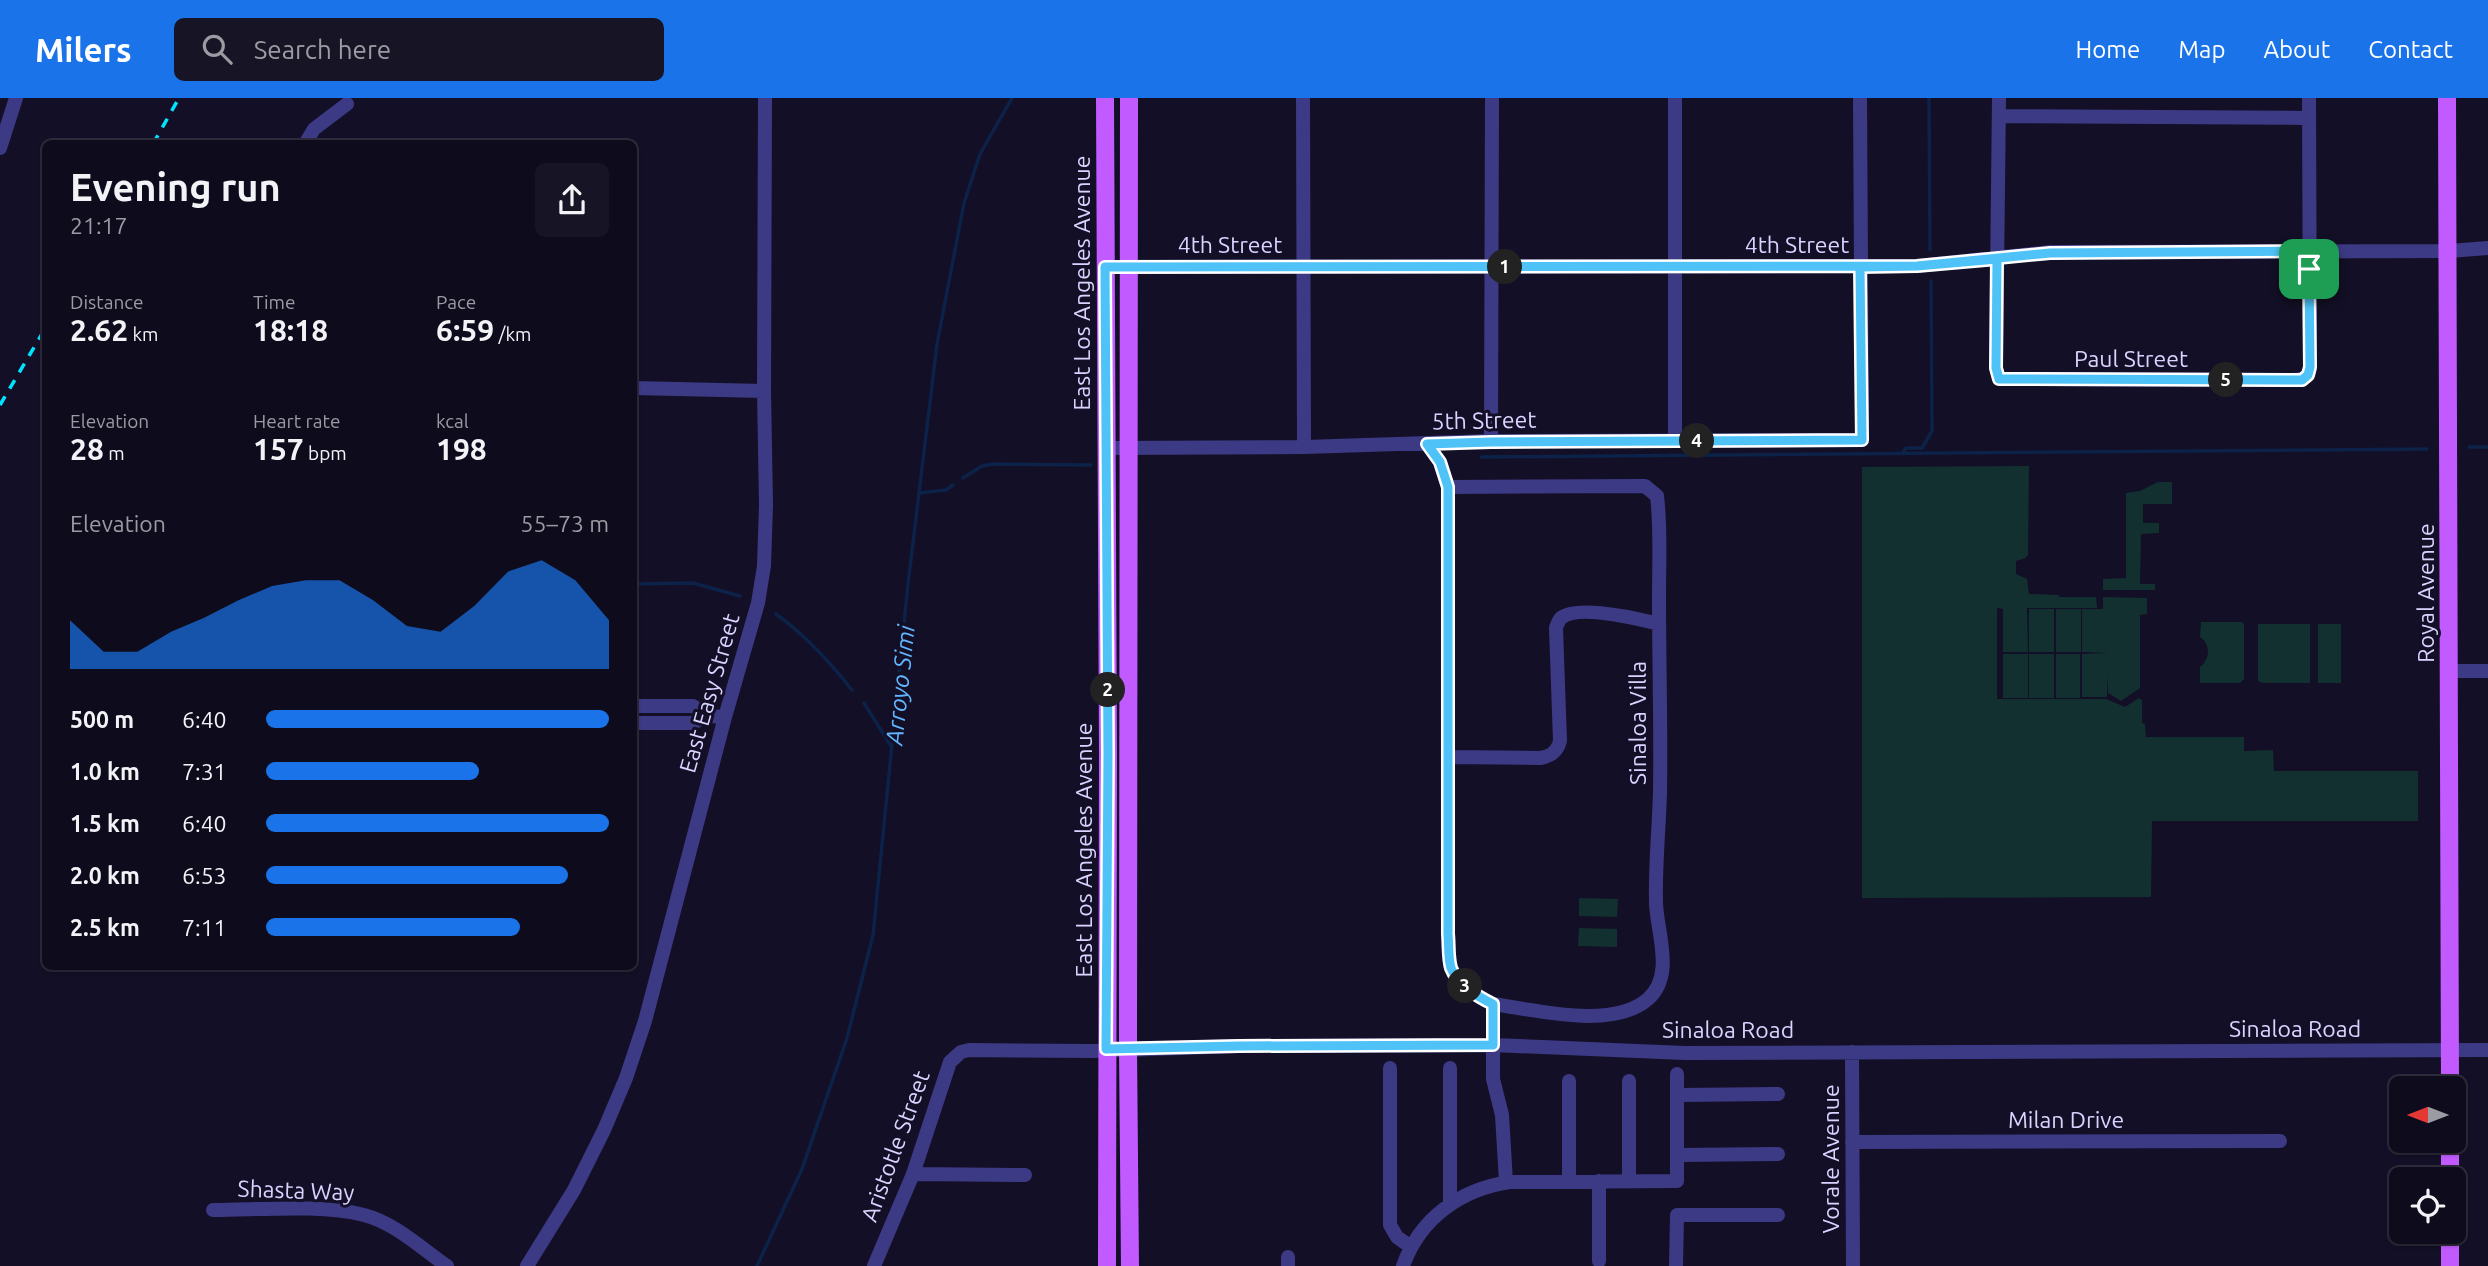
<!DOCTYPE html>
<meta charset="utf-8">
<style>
body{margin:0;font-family:Ubuntu,sans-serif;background:#171425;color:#f1f3f6;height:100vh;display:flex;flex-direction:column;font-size:26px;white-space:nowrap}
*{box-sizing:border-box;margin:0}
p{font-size:23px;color:#9b9ba3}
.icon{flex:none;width:38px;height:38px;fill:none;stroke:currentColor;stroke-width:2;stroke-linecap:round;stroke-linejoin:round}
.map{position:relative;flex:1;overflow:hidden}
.sheet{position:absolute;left:42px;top:42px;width:595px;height:830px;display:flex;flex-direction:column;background:#0e0b1c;border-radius:10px;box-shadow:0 2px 5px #0004,0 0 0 2px #2e2b3b}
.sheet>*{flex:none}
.needle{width:46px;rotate:270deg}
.controls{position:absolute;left:2389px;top:978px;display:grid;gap:14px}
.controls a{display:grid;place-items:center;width:77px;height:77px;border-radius:10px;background:#0e0b1c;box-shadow:0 2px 5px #0004,0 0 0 2px #2e2b3b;font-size:35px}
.pin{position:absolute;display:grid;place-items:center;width:60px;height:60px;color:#fff;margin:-30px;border-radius:14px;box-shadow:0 4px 10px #0006}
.km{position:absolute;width:35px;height:35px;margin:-18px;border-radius:50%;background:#222;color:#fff;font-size:19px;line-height:35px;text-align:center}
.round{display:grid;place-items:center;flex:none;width:74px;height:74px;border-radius:10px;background:#171425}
.overview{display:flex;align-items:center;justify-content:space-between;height:119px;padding:0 28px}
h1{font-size:38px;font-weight:700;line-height:52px}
.stats{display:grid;grid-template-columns:repeat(3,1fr);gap:10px;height:119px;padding:7px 28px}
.stats div{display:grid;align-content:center}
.stats b{font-size:30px;font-weight:700}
.stats small{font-size:19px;font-weight:400}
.stats p{font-size:19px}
.chart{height:196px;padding:14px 28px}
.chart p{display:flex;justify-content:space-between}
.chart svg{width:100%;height:126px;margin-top:7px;fill:#1a73e8;opacity:.7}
ul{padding:0 28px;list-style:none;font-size:23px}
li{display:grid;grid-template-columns:112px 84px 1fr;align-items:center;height:52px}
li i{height:18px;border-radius:9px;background:#1a73e8}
header{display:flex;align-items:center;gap:42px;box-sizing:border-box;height:98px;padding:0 35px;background:#1a73e8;color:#fff}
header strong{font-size:33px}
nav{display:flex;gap:38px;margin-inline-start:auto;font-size:24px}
.search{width:490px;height:63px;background:#171425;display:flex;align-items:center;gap:18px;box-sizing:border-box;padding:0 24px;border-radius:10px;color:#9b9ba3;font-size:26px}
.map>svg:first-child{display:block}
</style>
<header>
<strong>Milers</strong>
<div class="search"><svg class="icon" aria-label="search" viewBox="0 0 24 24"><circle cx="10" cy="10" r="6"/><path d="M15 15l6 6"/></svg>Search here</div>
<nav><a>Home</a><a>Map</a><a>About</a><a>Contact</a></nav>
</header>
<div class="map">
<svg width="2488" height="1168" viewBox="0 0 2488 1168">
<rect width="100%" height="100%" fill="#130f26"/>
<path fill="#12302f" d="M2029 368 2028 457 2025 460 2016 463V476L2027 481 2029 496 2059 497V499H2096L2097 510H2027L2028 554H2003V511L1997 510V601H2106L2125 609 2139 600 2142 602V625L2145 626 2146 639H2244V653L2273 652 2274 673H2418V723H2152L2151 799 1862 800V369Z
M2158 384H2172V406H2143V425H2159V435L2141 436 2140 486H2155V492H2103V481L2126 480V395L2140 393Z
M2103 499 2147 500V516L2140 517V590L2121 603 2108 595 2107 577V599H2082V556L2108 555 2082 554V511H2103Z
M2029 511H2054V554H2029Z
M2056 511H2081V554H2056Z
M2201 524H2242L2244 526V581L2240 585H2200V569C2210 562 2211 546 2200 539Z
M2258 526H2310V585H2264L2258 583Z
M2318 526H2341V585H2318Z
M2003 556H2028V600H2003Z
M2029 556H2054V600H2029Z
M2056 556H2080V600H2056Z
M1579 800 1618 801 1617 819 1579 818Z
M1579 830 1617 831V849L1578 848Z"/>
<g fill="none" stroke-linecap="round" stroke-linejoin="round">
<path stroke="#0c2248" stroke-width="3.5" d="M1929 0 1930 152
M2469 349H2488
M1903 354 1906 350H1922L1932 333 1931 183
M1481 359 2427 351
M963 380 982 368 993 366 1091 367
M919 395 946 392 953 387
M634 486 693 485 740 498
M776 516C805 537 830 564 852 592
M864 605 891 648
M757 1168 802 1071 847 940 873 837 908 486 937 246 964 105 980 56 1012 0"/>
<path stroke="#3d3a85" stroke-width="14" d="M1303 0 1304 349
M1999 0 1996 270 1999 281 2293 282C2303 281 2309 280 2310 269L2309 0
M1999 18 2308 20
M305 46 314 31 347 6
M0 50 16 0
M1105 169 1917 168 2051 154 2449 153 2488 150
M634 290 764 293
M1491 343 1492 0
M1675 343V0
M1427 346 1440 364 1448 389V836C1449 846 1448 860 1451 870 1457 886 1478 899 1493 906 1536 912 1613 932 1648 901 1675 877 1657 835 1656 805 1655 768 1659 731 1660 694 1661 629 1659 563 1659 498 1659 465 1661 430 1657 398L1645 388 1448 389
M1107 350 1304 349 1491 343 1862 342 1860 0
M2449 573H2488
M634 608H693L708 618
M634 625H692L708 618 725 619
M1449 659 1540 660C1551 658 1557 654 1560 643L1556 530C1557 527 1559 522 1561 520 1578 506 1639 521 1659 526
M1493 906V981L1502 1017 1506 1084
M1852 954 1853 1168
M1390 970V1127L1397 1139 1411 1149
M1450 970V1105
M1569 983V1083
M1677 997 1778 996
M1852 1044 2280 1043
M1677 1057 1778 1056
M913 1076 1025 1077
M1599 1083V1163
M1629 1083V983
M213 1112C259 1112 320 1106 364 1117 395 1125 421 1150 447 1168
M1288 1159V1168
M527 1168 574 1092 604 1032 626 980 645 923 725 619 758 505 764 468 766 407 764 293 765 0
M874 1168 913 1076 950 964 961 954 969 952 1093 953 1239 948 1493 947 1685 955 2488 952
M1403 1168C1420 1120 1461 1091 1510 1084L1677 1083V976
M1676 1168 1677 1117H1778"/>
<path stroke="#c25bff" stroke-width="18" d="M1105 0 1108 656 1107 1168
M1129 0 1128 951 1130 1168
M2447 0 2450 990
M2450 1043V1082
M2450 1134V1168"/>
<path stroke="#00e5ff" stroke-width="3.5" stroke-dasharray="10 9" stroke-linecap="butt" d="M153 46 179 0
M0 307 46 229"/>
</g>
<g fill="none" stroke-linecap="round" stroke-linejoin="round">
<defs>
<path id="route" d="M2309 171 2308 153 2050 155 1917 168 1105 169 1108 656 1106 951 1239 948 1493 947V906C1478 899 1457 886 1451 870 1448 860 1449 846 1448 836V389L1440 364 1427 346 1491 344 1862 342 1860 169 1917 168 1997 161 1996 270 1999 281 2302 282 2308 277 2310 269 2309 171"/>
</defs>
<use href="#route" stroke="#fff" stroke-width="14"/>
<use href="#route" stroke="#4fc3f7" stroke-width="9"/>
</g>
<g text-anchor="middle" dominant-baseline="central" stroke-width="6" stroke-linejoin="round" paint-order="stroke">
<g font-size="23" fill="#d9d4ff" stroke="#130f26">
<text x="1230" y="146">4th Street</text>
<text x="1797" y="146">4th Street</text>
<text transform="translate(1081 185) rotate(-90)">East Los Angeles Avenue</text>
<text x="2131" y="260">Paul Street</text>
<text transform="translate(1484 322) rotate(-1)">5th Street</text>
<text transform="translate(2425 495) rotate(-90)">Royal Avenue</text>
<text transform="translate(709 595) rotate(-74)">East Easy Street</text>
<text transform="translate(1637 625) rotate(-90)">Sinaloa Villa</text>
<text transform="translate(1083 752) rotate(-90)">East Los Angeles Avenue</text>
<text x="2295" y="930">Sinaloa Road</text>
<text x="1728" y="931">Sinaloa Road</text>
<text x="2066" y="1021">Milan Drive</text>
<text transform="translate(895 1048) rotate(-70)">Aristotle Street</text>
<text transform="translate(1830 1061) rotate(-90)">Vorale Avenue</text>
<text transform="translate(296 1092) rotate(2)">Shasta Way</text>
</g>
<g font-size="24" font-style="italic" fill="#62b6ff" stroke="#130f26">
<text transform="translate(900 587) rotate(-84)">Arroyo Simi</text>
</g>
</g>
</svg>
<div class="controls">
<a><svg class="needle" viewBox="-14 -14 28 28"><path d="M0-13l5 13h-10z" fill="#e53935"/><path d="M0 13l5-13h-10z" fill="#9b9ba3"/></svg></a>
<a><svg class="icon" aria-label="locate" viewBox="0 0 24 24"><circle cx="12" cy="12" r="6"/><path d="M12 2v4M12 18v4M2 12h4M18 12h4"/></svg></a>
</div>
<div class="pin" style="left:2309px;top:171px;background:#1e9e55"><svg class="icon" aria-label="arrive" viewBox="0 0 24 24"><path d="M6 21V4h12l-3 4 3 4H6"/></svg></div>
<b class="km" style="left:1505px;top:169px">1</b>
<b class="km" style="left:1108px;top:592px">2</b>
<b class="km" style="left:1465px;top:888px">3</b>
<b class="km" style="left:1697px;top:343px">4</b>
<b class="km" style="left:2226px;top:282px">5</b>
<section class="sheet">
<div class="overview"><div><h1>Evening run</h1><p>21:17</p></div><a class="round"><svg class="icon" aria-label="share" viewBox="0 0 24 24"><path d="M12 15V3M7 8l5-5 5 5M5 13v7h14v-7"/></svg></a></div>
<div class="stats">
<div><p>Distance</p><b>2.62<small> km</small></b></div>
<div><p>Time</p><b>18:18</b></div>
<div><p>Pace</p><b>6:59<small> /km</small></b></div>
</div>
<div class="stats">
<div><p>Elevation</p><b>28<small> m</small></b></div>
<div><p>Heart rate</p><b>157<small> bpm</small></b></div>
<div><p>kcal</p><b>198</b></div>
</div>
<div class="chart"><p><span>Elevation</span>55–73 m</p>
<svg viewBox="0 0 160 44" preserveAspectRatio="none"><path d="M0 44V27L10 38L20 38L30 31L40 26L50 20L60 15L70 13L80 13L90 20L100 29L110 31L120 22L130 10L140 6L150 13L160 27V44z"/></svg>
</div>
<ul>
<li><b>500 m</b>6:40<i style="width:100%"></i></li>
<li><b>1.0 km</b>7:31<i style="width:62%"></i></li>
<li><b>1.5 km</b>6:40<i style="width:100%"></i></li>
<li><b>2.0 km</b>6:53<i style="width:88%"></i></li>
<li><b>2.5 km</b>7:11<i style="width:74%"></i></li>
</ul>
</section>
</div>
